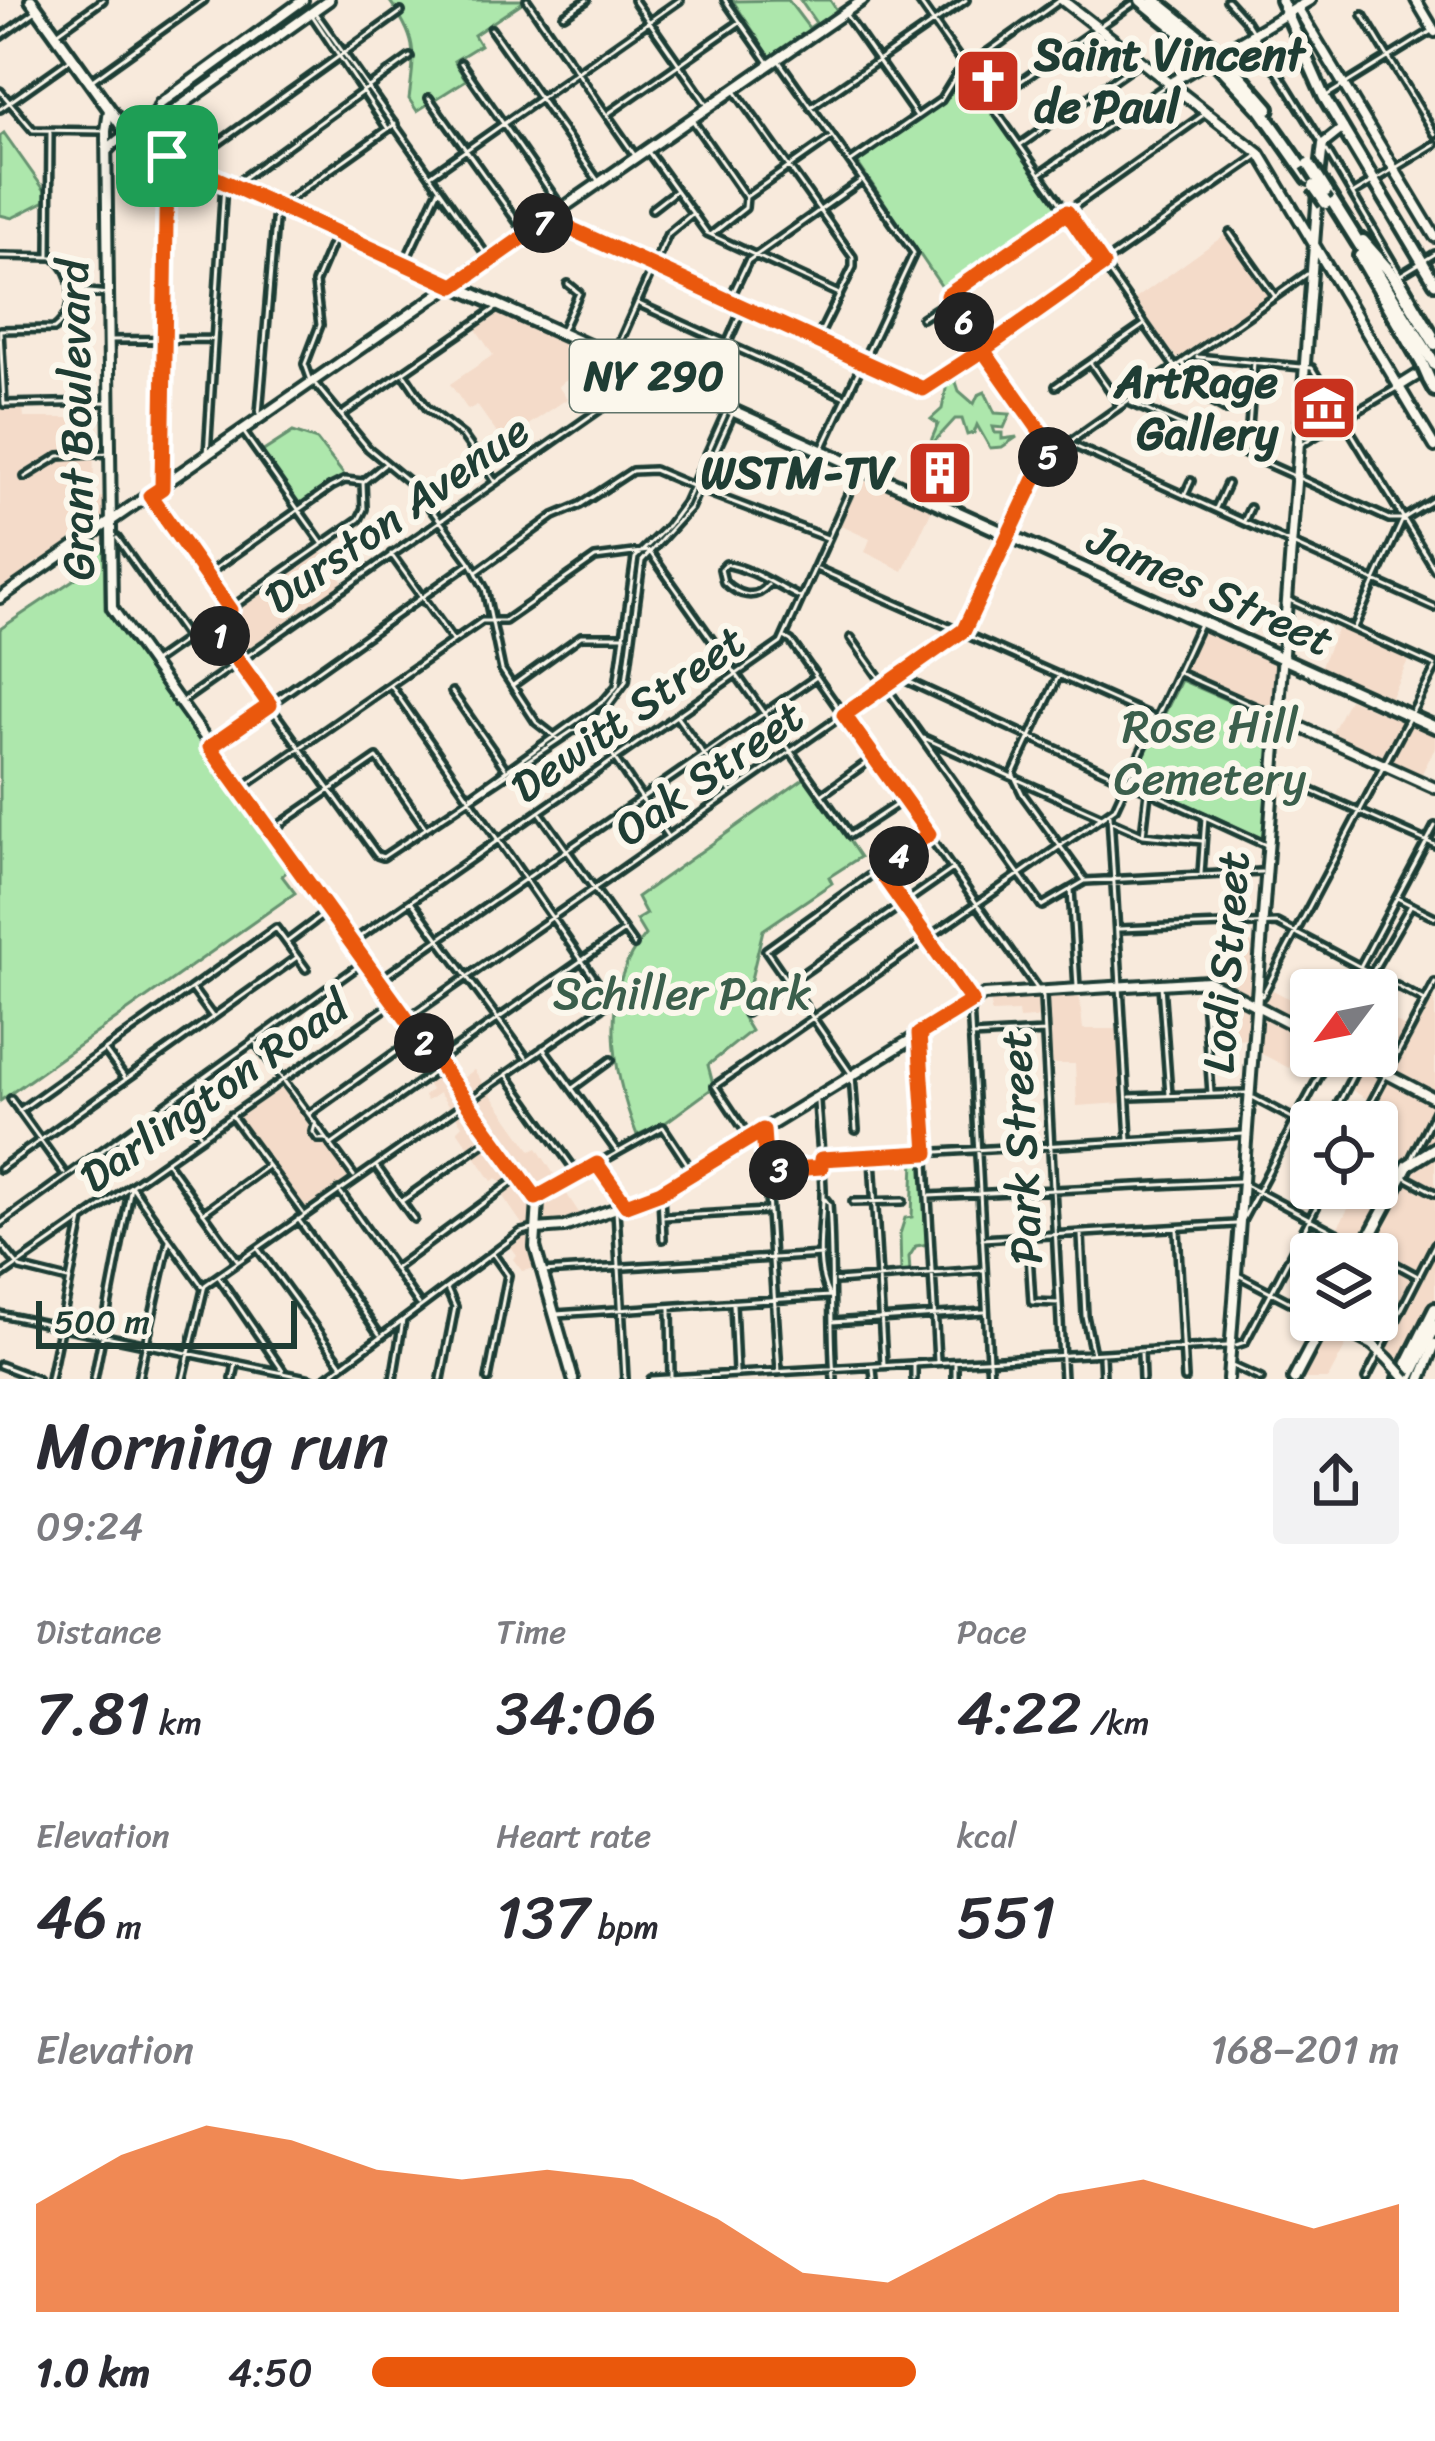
<!DOCTYPE html>
<meta charset="utf-8">
<style>
body{margin:0;font-family:Sriracha,sans-serif;background:#f2f2f3;color:#2b2b33;height:100vh;display:flex;flex-direction:column;font-size:45px;white-space:nowrap}
*{box-sizing:border-box;margin:0}
p{font-size:39px;color:#7c7c81}
.icon{flex:none;width:66px;height:66px;fill:none;stroke:currentColor;stroke-width:2;stroke-linecap:round;stroke-linejoin:round}
.map{position:relative;height:1379px;overflow:hidden}
.details{display:flex;flex-direction:column;background:#fff;flex:1}
.details>*{flex:none}
.needle{width:78px;rotate:238deg}
.controls{position:absolute;left:1290px;top:969px;display:grid;gap:24px}
.controls a{display:grid;place-items:center;width:108px;height:108px;border-radius:12px;background:#fff;box-shadow:0 3px 9px #0004;font-size:60px}
.scale{position:absolute;left:36px;bottom:30px;width:261px;box-sizing:border-box;padding-left:12px;border:6px solid #1f3d34;border-top:0;font-size:33px;line-height:42px;white-space:nowrap;color:#1f3d34;-webkit-text-stroke:9px #fbf7ec;paint-order:stroke}
.pin{position:absolute;display:grid;place-items:center;width:102px;height:102px;color:#fff;margin:-51px;border-radius:24px;box-shadow:0 6px 18px #0006}
.km{position:absolute;width:60px;height:60px;margin:-30px;border-radius:50%;background:#222;color:#fff;font-size:33px;line-height:60px;text-align:center}
.round{display:grid;place-items:center;flex:none;width:126px;height:126px;border-radius:12px;background:#f2f2f3}
.summary{display:flex;align-items:center;justify-content:space-between;height:204px;padding:0 36px}
h1{font-size:66px;font-weight:600;line-height:90px}
.stats{display:grid;grid-template-columns:repeat(3,1fr);gap:18px;height:204px;padding:12px 36px}
.stats div{display:grid;align-content:center}
.stats b{font-size:60px;font-weight:600}
.stats small{font-size:33px;font-weight:400}
.stats p{font-size:33px}
.chart{height:336px;padding:24px 36px}
.chart p{display:flex;justify-content:space-between}
.chart svg{width:100%;height:216px;margin-top:12px;fill:#ea580c;opacity:.7}
ul{padding:0 36px;list-style:none;font-size:39px}
li{display:grid;grid-template-columns:192px 144px 1fr;align-items:center;height:90px}
li i{height:30px;border-radius:15px;background:#ea580c}
.map>svg:first-child{display:block}
</style>
<div class="map">
<svg width="1435" height="1379" viewBox="0 0 1435 1379">
<rect width="100%" height="100%" fill="#f8eadc"/>
<filter id="ink" filterUnits="userSpaceOnUse"><feTurbulence type="fractalNoise" baseFrequency=".00833" numOctaves="2"/><feDisplacementMap in="SourceGraphic" scale="24" xChannelSelector="R" yChannelSelector="G"/><feConvolveMatrix kernelMatrix="1 2 1 2 8 2 1 2 1" color-interpolation-filters="sRGB"/></filter>
<g filter="url(#ink)">
<path fill="#f4dbc9" d="M1226 234 1270 295 1181 357H1176L1134 300Z
M498 314 598 359 558 386 567 399 503 442 477 405 468 410 450 384 493 355 476 329Z
M0 378H4L8 407H23L24 418H93L94 498 105 497 106 519 0 593Z
M860 478 932 509 903 571 865 552 870 539 839 525Z
M322 552 345 584 242 657 218 624Z
M1338 627 1409 658 1390 699 1320 668Z
M1200 630 1277 665 1273 712 1181 671Z
M1349 699 1435 736V748L1420 777 1330 737Z
M1228 942 1257 943 1252 998 1221 982 1223 953H1228Z
M1306 969 1333 983 1329 990H1311V1030L1261 1003 1269 988 1290 999Z
M1209 987 1251 1008 1249 1039 1226 1040 1225 1029 1210 1031Z
M1079 993 1083 1029H1119L1122 1103 1077 1106 1075 1064H1051L1048 1017 1019 1019 1018 1012 991 1013V998Z
M1435 993V1095L1359 1056H1377V1029L1387 1017 1407 1028 1399 1044 1406 1047Z
M1264 1015 1311 1040V1055L1305 1063 1295 1059 1289 1068 1256 1051 1260 1016Z
M1312 1056H1343L1435 1105V1300L1401 1365 1386 1350 1353 1332 1328 1379H1299L1320 1337 1294 1321 1299 1311 1298 1302 1311 1277V1320H1377V1254H1323L1358 1191 1364 1194 1367 1188H1377V1157L1382 1148 1377 1140 1393 1114 1348 1088 1351 1080Z
M435 1068 450 1087 474 1070 531 1151 537 1148 581 1216 565 1223 533 1227 530 1243 536 1268 522 1271 513 1259 517 1255 506 1240 524 1227 502 1195 507 1191 497 1178 492 1181 457 1130 462 1125 439 1093 427 1101 424 1096 431 1090 423 1077Z
M284 1086 350 1177 304 1209 237 1117Z"/>
<path fill="#ade7ac" stroke="#669270" stroke-width="3" d="M389 0H526L474 35 480 45 454 61 466 80 417 111 409 99C415 52 418 40 389 0Z
M788 0 809 28 816 23 800 0H830L838 12 771 58 733 1Z
M964 79 973 86 1061 210 946 293 857 162 947 99 952 88Z
M4 133 45 191V201L12 218 0 215V136Z
M954 376 959 391 974 404 978 395 985 392 995 413 1010 414 1004 428 993 427 995 433H1002V439L1017 437 1002 447 990 448 977 425 974 433 967 435 962 419H955L933 443V451L926 453 938 424 931 419 942 409 946 389 943 387Z
M293 432 317 440 348 480 299 510 259 454Z
M97 541 104 548 105 609 291 868 282 876 295 893 0 1101V629L88 570 77 553Z
M1181 680 1273 720 1263 839 1133 779Z
M806 777 860 857 829 877 832 883 763 930 742 1016 751 1031 708 1065 713 1084 710 1090 665 1123 637 1135C612 1072 598 990 645 935L636 920 646 914 637 897Z
M914 1159H924L929 1244 916 1246 909 1257 910 1272 901 1273 900 1234 905 1218 912 1217Z"/>
<g fill="none" stroke-linecap="round" stroke-linejoin="round">
<defs>
<path id="street" d="M527 0 636 157
M634 0 708 106
M725 0 769 63
M918 0 1175 367
M1227 0 1246 21 1322 143
M316 14 487 256
M312 15 388 129
M564 15 587 0
M846 15 916 115
M1363 15 1435 134
M491 29 599 182
M57 33 103 0
M0 37 36 11
M779 61 914 253 822 449
M461 63 562 208
M91 81 204 0
M0 91 33 130 104 131
M735 91 853 257V267L816 342
M1326 96 1430 32
M429 98 526 234
M991 102 1132 4
M811 107 966 0
M0 109 71 59
M609 113 740 22
M692 120 745 196
M1020 145 1140 62
M1327 151 1435 334
M649 153 707 233 837 293
M851 162 941 100 957 74 1059 1
M189 164 401 12
M432 174 680 0
M1040 174 1168 84
M235 184 410 57
M1354 193 1435 144
M284 203 395 124
M652 209 674 192
M551 220 923 389 1259 155
M1230 233 1274 295
M712 234 745 208 746 197 832 137
M49 255 50 133
M0 256 54 257C77 275 77 311 54 329L0 330
M405 262 439 189
M1402 274 1435 254
M80 291 108 294H71Z
M729 301 748 261 861 181
M637 303 845 397
M922 318 948 301
M0 331 4 404 107 402
M561 332 579 293 568 284
M110 340 213 339
M614 355 668 234 692 214
M1197 357 1312 368 1435 570
M1091 364 1120 405
M1183 364 1208 400 1226 410
M405 375 427 408 463 436 495 481
M310 378 305 364 320 325 315 283 336 234
M316 385 368 448 415 487 471 563 485 589 502 670 536 722 558 739
M1056 386 1144 325
M705 395 742 310
M1131 403 1292 475
M259 414 276 209
M343 414 498 307
M244 433 322 543
M1070 444 1435 608
M1300 445 1395 389
M1054 451 947 297 1202 116
M1247 453 1254 362
M207 455 224 183
M25 477 59 456 108 453
M1301 479 1389 519H1402
M161 484 167 158
M701 490 827 538
M1185 494 1191 481
M151 497 228 607
M1216 508 1227 484
M1244 521 1250 508
M1012 530 1047 458 1307 274
M117 538 188 639
M391 554 452 639
M818 569 1155 718
M478 571 554 516 580 505 632 471 654 470 692 486
M206 575 331 487 345 480 363 482 384 465
M768 585C755 601 738 595 724 582L721 569 726 564C755 570 774 585 799 597
M1289 600 1435 666
M210 623 377 855 383 857 572 731 593 726 626 681 642 561 690 508 733 413
M1354 628 1403 519 1435 499
M784 637 791 641 1043 997 1063 1379
M851 638 1042 906 1085 881 1261 872
M155 661 359 519 364 509 363 482
M1177 672 1276 716
M1059 675 1013 774 1023 795 1084 879
M899 677 1266 845
M513 685 581 636H625
M391 686 608 998
M452 692 505 768
M180 703 649 375
M677 717 731 792
M594 728 668 837
M924 738 1102 817
M212 745 469 564
M1278 776 1435 845
M242 788 482 621H505L595 558 649 551 850 835 905 799
M823 794 873 758
M472 795 605 700 617 686 635 558 668 526 685 503 727 410
M541 814 634 945
M1110 815 1129 1140
M1111 821 1143 835 1202 841
M272 830 377 758 426 828
M1143 835 1148 792
M880 870 971 1000
M1201 874 1205 817
M1071 889 1077 987
M1399 899 1435 917
M411 901 526 1057
M1119 929 1277 923 1425 1001
M355 940 781 643 859 470
M287 942 327 912
M1361 965 1435 826
M380 980 815 678
M1203 983 1211 1093
M1161 985 1169 1095
M193 990 212 1016
M1362 990 1411 905
M1262 996 1435 669
M970 1005 990 1379
M746 1013 953 869
M411 1016 962 632 1008 538
M919 1035 937 1361
M971 1036 1044 1032
M254 1040 354 1176
M543 1048 617 1151
M106 1052 125 1078
M439 1060 624 931
M506 1074 577 1173
M574 1087 611 1060
M1130 1097 1246 1093
M1254 1098 1311 1128
M11 1099 64 1173
M174 1099 200 1134
M817 1102C819 1131 822 1161 823 1190 824 1223 813 1263 829 1295
M19 1111 276 928 306 969
M309 1114 417 1037
M231 1115 303 1213
M1329 1122 1361 1060
M1361 1122 1435 983
M315 1125 313 1132 318 1139H326
M856 1130 852 1075 766 950 927 835
M764 1132 779 1372
M749 1137 715 1086 1115 808 1200 624
M331 1145 440 1068
M1412 1157 1435 1111
M872 1158 884 1364
M821 1159 1244 1134
M166 1161 237 1260
M1377 1162 1435 1193
M597 1164 625 1204
M376 1166 414 1219
M0 1169 296 958
M769 1171 820 1168
M1247 1186 1361 1246
M132 1187 203 1287
M339 1190 419 1304
M661 1194 663 1239
M929 1196 1239 1181
M536 1198 663 1127 692 1171
M825 1199 829 1204C833 1263 830 1320 834 1379
M402 1201 491 1138
M853 1202 903 1201
M616 1210 625 1379
M203 1213 266 1167
M662 1217 767 1211
M298 1219 379 1334
M1243 1219 1330 1056
M0 1224 364 962
M1177 1230 1185 1379
M1081 1235 1085 1316 1093 1354
M1028 1238 1032 1302 1059 1303
M982 1239 1236 1224
M0 1243 20 1268 68 1280
M258 1249 341 1363
M1325 1254 1335 1234
M1377 1254 1416 1275
M394 1269 519 1177
M542 1272 822 1255
M1238 1275 1311 1313
M218 1276 283 1371
M0 1277 82 1220
M836 1281 982 1270
M1377 1290 1390 1265
M733 1304 736 1372
M1298 1304 1311 1279
M670 1308 671 1376
M0 1314 312 1379
M556 1314 830 1296
M832 1322 984 1312
M1354 1333 1361 1320
M1236 1345 1245 1342 1326 1188
M1141 1353 1142 1379
M1102 1357 1103 1379
M955 1363V1379
M0 1365 37 1379
M1230 1365 1261 1379
M914 1366V1379
M873 1369 874 1379
M50 1379 82 1220 393 1003
M94 1379 131 1187
M138 1379 169 1240
M183 1379 205 1285 610 1002 627 995
M233 1379 236 1364
M324 1379 521 1232 534 1229
M393 1379 403 1320
M441 1379 455 1307 447 1289
M488 1379 508 1275 493 1254
M651 1379 1226 1346
M1366 1379 1435 1244"/>
<path id="secondary" d="M1062 0 1260 154 1435 447
M1416 0 1435 32
M1297 7 1435 237
M1170 83 1310 0
M109 110 106 131 112 608 538 1202 535 1247 573 1379
M156 115H168L329 0
M107 151C121 131 152 129 160 104L303 0
M1319 177 1323 144 1343 128
M1398 387 1435 364
M0 598 863 0
M1278 717 1435 788
M1353 1056 1435 1099
M536 1229 564 1227 661 1192 984 995 1208 981 1311 1034
M1325 1320 1373 1345 1387 1358
M1228 1379 1318 192
M1421 1379 1435 1344"/>
<path id="primary" d="M31 0 123 128 149 148 1435 727
M1281 0 1324 97 1435 283
M1360 1254 1408 1165 1435 1148
M1294 1379 1325 1320"/>
<path id="highway" d="M1141 0 1205 52
M1154 0 1213 47
M1227 61 1268 108
M1219 65 1261 110 1309 178
M1326 191 1431 358
M1363 241 1393 275 1435 344
M1360 256 1422 363
M1429 379 1435 390
M1400 1379 1435 1309
M1409 1379 1435 1326"/>
</defs>
<use href="#street" stroke="#1f3d34" stroke-width="12"/>
<use href="#secondary" stroke="#1f3d34" stroke-width="16"/>
<use href="#primary" stroke="#1f3d34" stroke-width="18"/>
<use href="#highway" stroke="#1f3d34" stroke-width="20"/>
<use href="#street" stroke="#fbf7ec" stroke-width="3"/>
<use href="#secondary" stroke="#fbf7ec" stroke-width="8"/>
<use href="#primary" stroke="#fbf7ec" stroke-width="9"/>
<use href="#highway" stroke="#fbf7ec" stroke-width="10"/>
<defs>
<path id="secondary-bridge" d="M1387 1358 1406 1379"/>
<path id="highway-bridge" d="M1213 47 1227 61
M1205 52 1219 65
M1309 164 1326 191
M1314 186 1326 203
M1431 358 1435 365
M1422 363 1429 379"/>
</defs>
<use href="#secondary-bridge" stroke="#1f3d34" stroke-width="16" stroke-linecap="butt"/>
<use href="#highway-bridge" stroke="#1f3d34" stroke-width="20" stroke-linecap="butt"/>
<use href="#secondary-bridge" stroke="#fbf7ec" stroke-width="8"/>
<use href="#highway-bridge" stroke="#fbf7ec" stroke-width="10"/>
</g>
</g>
<g fill="none" stroke-linecap="round" stroke-linejoin="round" filter="url(#ink)">
<defs>
<path id="route" d="M167 156 162 488 150 496 230 610 211 623 270 705 210 747 536 1198 597 1164 626 1205 661 1192 763 1130 766 1171 821 1167V1159L927 1153 919 1034 972 1001 879 870 929 834 844 715 964 630 1040 468 1055 452 983 350 1103 265 1067 212 947 296 983 350 923 389 549 219 454 286 167 156"/>
</defs>
<use href="#route" stroke="#fff" stroke-width="24"/>
<use href="#route" stroke="#ea580c" stroke-width="15"/>
</g>
<defs>
<symbol id="church-square" viewBox="-11 -11 22 22"><rect x="-9" y="-9" width="18" height="18" rx="4" fill="#c8321e" stroke="#fbf7ec"/><path d="M-1.2-6h2.4v3.5h3.3v2.4h-3.3V6h-2.4V-.1h-3.3v-2.4h3.3Z" fill="#fff"/></symbol>
<symbol id="museum-square" viewBox="-11 -11 22 22"><rect x="-9" y="-9" width="18" height="18" rx="4" fill="#c8321e" stroke="#fbf7ec"/><path d="M0-6L6-3V-2H-6V-3ZM-5-1h2V3h-2ZM-1-1h2V3h-2ZM3-1h2V3H3ZM-6 4H6V6H-6Z" fill="#fff"/></symbol>
<symbol id="building-square" viewBox="-11 -11 22 22"><rect x="-9" y="-9" width="18" height="18" rx="4" fill="#c8321e" stroke="#fbf7ec"/><path d="M-4-6H4V6H1V3H-1V6H-4ZM-2.5-4.3h1.7v1.8h-1.7ZM.8-4.3h1.7v1.8H.8ZM-2.5-1h1.7V.8h-1.7ZM.8-1h1.7V.8H.8Z" fill="#fff"/></symbol>
</defs>
<g fill-rule="evenodd">
<use href="#church-square" x="950" y="43" width="76" height="76"/>
<use href="#museum-square" x="1286" y="370" width="76" height="76"/>
<use href="#building-square" x="902" y="435" width="76" height="76"/>
</g>
<g text-anchor="middle" dominant-baseline="central" stroke-width="12" stroke-linejoin="round" paint-order="stroke">
<rect fill="#fbf7ec" stroke="#61756b" stroke-width="3" x="570" y="340" width="168" height="72" rx="9"/>
<g font-size="42" font-weight="bold" fill="#1f3d34">
<text x="654" y="376">NY 290</text>
</g>
<g font-size="45" font-weight="bold" fill="#1f3d34" stroke="#fbf7ec" text-anchor="end">
<text x="1034" y="55" text-anchor="start">Saint Vincent<tspan x="1034" dy="52">de Paul</tspan></text>
<text x="1278" y="382">ArtRage<tspan x="1278" dy="52">Gallery</tspan></text>
<text x="894" y="473">WSTM-TV</text>
</g>
<g font-size="45" fill="#1f3d34" stroke="#fbf7ec">
<text transform="translate(76 420) rotate(-91)">Grant Boulevard</text>
<text transform="translate(397 514) rotate(-35)">Durston Avenue</text>
<text transform="translate(1211 590) rotate(24)">James Street</text>
<text transform="translate(628 714) rotate(-35)">Dewitt Street</text>
<text transform="translate(709 773) rotate(-35)">Oak Street</text>
<text transform="translate(1226 962) rotate(-86)">Lodi Street</text>
<text transform="translate(214 1092) rotate(-35)">Darlington Road</text>
<text transform="translate(1021 1147) rotate(-93)">Park Street</text>
</g>
<g font-size="45" fill="#3b5f4c" stroke="#fbf7ec">
<text x="1210" y="727">Rose Hill<tspan x="1210" dy="52">Cemetery</tspan></text>
<text x="682" y="994">Schiller Park</text>
</g>
</g>
</svg>
<div class="controls">
<a><svg class="needle" viewBox="-14 -14 28 28"><path d="M0-13l5 13h-10z" fill="#e53935"/><path d="M0 13l5-13h-10z" fill="#7c7c81"/></svg></a>
<a><svg class="icon" aria-label="locate" viewBox="0 0 24 24"><circle cx="12" cy="12" r="6"/><path d="M12 2v4M12 18v4M2 12h4M18 12h4"/></svg></a>
<a><svg class="icon" aria-label="layers" viewBox="0 0 24 24"><path d="M12 4l9 5-9 5-9-5zM3 14l9 5 9-5"/></svg></a>
</div>
<div class="scale">500 m</div>
<div class="pin" style="left:167px;top:156px;background:#1e9e55"><svg class="icon" aria-label="arrive" viewBox="0 0 24 24"><path d="M6 21V4h12l-3 4 3 4H6"/></svg></div>
<b class="km" style="left:220px;top:636px">1</b>
<b class="km" style="left:424px;top:1043px">2</b>
<b class="km" style="left:779px;top:1170px">3</b>
<b class="km" style="left:899px;top:856px">4</b>
<b class="km" style="left:1048px;top:457px">5</b>
<b class="km" style="left:964px;top:322px">6</b>
<b class="km" style="left:543px;top:223px">7</b>
</div>
<section class="details">
<div class="summary"><div><h1>Morning run</h1><p>09:24</p></div><a class="round"><svg class="icon" aria-label="share" viewBox="0 0 24 24"><path d="M12 15V3M7 8l5-5 5 5M5 13v7h14v-7"/></svg></a></div>
<div class="stats">
<div><p>Distance</p><b>7.81<small> km</small></b></div>
<div><p>Time</p><b>34:06</b></div>
<div><p>Pace</p><b>4:22<small> /km</small></b></div>
</div>
<div class="stats">
<div><p>Elevation</p><b>46<small> m</small></b></div>
<div><p>Heart rate</p><b>137<small> bpm</small></b></div>
<div><p>kcal</p><b>551</b></div>
</div>
<div class="chart"><p><span>Elevation</span>168–201 m</p>
<svg viewBox="0 0 160 44" preserveAspectRatio="none"><path d="M0 44V22L10 12L20 6L30 9L40 15L50 17L60 15L70 17L80 25L90 36L100 38L110 29L120 20L130 17L140 22L150 27L160 22V44z"/></svg>
</div>
<ul>
<li><b>1.0 km</b>4:50<i style="width:53%"></i></li>
</ul>
</section>
